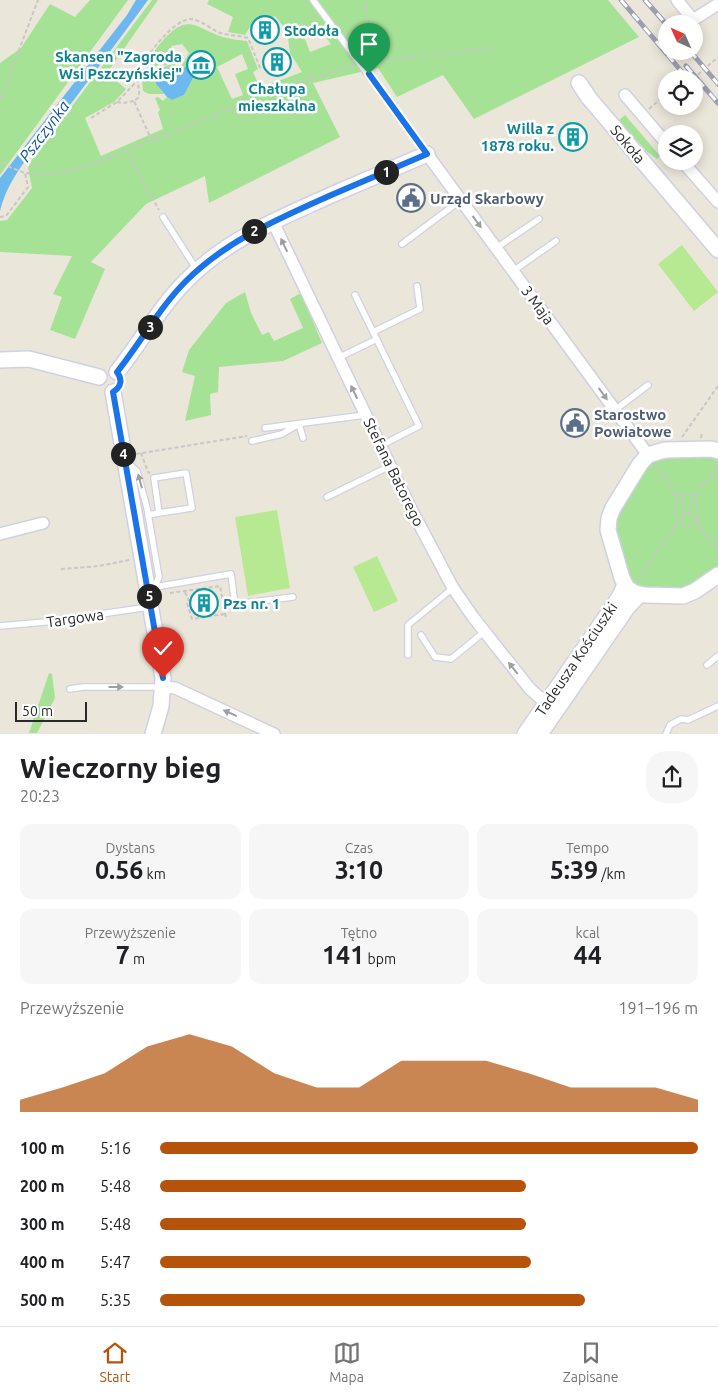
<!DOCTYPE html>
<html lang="pl">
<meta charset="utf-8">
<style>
body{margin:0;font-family:Ubuntu,sans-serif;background:#f6f6f6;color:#202124;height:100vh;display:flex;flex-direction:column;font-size:19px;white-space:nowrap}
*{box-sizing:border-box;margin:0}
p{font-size:16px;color:#757577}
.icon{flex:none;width:28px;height:28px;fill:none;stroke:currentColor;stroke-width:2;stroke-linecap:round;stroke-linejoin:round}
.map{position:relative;height:734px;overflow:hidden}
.panel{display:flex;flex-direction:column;background:#fff;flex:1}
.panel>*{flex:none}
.needle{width:32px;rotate:315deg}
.buttons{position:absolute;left:658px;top:15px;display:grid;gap:10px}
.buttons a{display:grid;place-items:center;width:45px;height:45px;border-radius:50%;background:#fff;box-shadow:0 2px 12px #0003;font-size:25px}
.scale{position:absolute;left:15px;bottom:12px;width:72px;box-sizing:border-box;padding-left:5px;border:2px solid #292929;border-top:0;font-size:14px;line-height:18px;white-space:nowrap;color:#292929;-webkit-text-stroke:4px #fff;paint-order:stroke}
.pin{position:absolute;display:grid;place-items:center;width:42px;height:42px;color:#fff;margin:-51px -21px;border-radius:50% 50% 50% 0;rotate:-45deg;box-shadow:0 0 5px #0007}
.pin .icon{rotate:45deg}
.km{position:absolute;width:25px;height:25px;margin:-12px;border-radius:50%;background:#222;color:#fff;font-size:14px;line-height:25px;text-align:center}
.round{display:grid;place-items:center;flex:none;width:52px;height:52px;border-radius:20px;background:#f6f6f6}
.summary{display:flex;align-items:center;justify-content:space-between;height:85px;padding:0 20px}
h1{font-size:28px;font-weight:700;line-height:38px}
.stats{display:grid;grid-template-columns:repeat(3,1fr);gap:8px;height:85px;padding:5px 20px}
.stats div{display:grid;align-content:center;border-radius:12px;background:#f6f6f6;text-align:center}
.stats b{font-size:25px;font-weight:700}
.stats small{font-size:14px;font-weight:400}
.stats p{font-size:14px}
.chart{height:140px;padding:10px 20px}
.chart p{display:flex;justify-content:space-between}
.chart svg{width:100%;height:90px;margin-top:5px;fill:#b45309;opacity:.7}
ul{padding:0 20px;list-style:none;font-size:16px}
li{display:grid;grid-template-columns:80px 60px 1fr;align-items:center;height:38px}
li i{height:12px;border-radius:6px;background:#b45309}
.tabs{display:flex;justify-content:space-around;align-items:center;height:70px;border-top:1px solid #e0e0e0;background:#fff;font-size:14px;color:#757577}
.tabs a{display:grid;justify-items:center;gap:2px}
.tabs .current{color:#b45309}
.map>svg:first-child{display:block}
</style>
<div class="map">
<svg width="718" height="734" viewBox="0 0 718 734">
<rect width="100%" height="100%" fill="#ebe6da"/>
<path fill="#a5e296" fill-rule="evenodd" d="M90 0H128L0 175V63L21 48 50 4 75 17Z
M152 0H158L107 73 126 89 114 102 85 118 101 156 163 129 158 112 160 110 155 98 158 97 163 101 167 97 172 100 184 95 203 59 195 57 191 63 182 69V62H184L189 53 182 44 172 46 167 55 170 59 150 69 147 68C150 56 157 47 165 38 188 14 195 27 220 36 229 39 237 40 247 41L258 69 253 72 260 88 302 72 290 53 287 31 275 16 250 27 245 35 228 32 233 17 207 4 209 0H608L639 37 474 119 443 75 397 97 378 68 313 83 340 137 209 203 205 176 146 204 91 262 105 269 75 339 50 330 62 297 53 294 72 256 0 252V221L7 220 32 188 28 168 33 158ZM319 28 331 44 310 52 303 34ZM242 54 248 69 235 74 243 95 232 99 217 67Z
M172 63 175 64 176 68H165L156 84 164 94H149L143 91 142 79Z
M625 115 660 156 657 159 646 151 619 120Z
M245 292 251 313 262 335 269 332 274 341 303 328 290 299 301 293 322 343 283 361 219 367 218 392 210 394 211 415 185 421 195 376 182 372 189 350 226 303Z
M704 454 718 458V570L687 589 652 591 637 586 626 576 613 522 644 466 655 457Z
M49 673 52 674 55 698 37 733H29Z"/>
<path fill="#b7e992" d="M682 245 718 292 694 311 658 264Z
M277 510 290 588 248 596 235 517Z
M377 556 398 601 374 612 353 567Z"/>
<path fill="#6db8ee" d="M136 0H148C120 38 92 76 64 113 40 144 9 173 0 211V178L127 15Z
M197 56 203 59 202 61 184 95 172 100 167 97 156 84V75L165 68H184Z"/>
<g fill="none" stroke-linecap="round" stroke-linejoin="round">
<defs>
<path id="service" d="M313 0 426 153
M163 217 197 270
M402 244 461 200
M496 248 539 219
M513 271 556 241
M355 295 419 426 380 446
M373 332 420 309 417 286
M338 358 377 339
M615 410 648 385
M265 428 365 415
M252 441 282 434 299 424 303 438
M128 463 137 471 147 508 159 577 154 588
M327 497 390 466
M148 515 159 513 154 478 186 473 192 508 159 513
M149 588 231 574 235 604 293 597
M0 626 45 622 149 607
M421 635 435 657 451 659 484 632
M408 655V625L453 588
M707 665 718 656
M70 689 83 687H162
M666 734 670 725 681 719 688 720 718 706"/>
<path id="minor" d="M677 0 693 20 718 4
M625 95 666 143
M427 154 648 455
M682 161 718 202
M273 222 409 505 453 588 473 617 530 689 546 703
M0 534 43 523
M163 687 175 688 274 734"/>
<path id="tertiary" d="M579 83 589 98 718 250
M0 360 29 359 99 377
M117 372C141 342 159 308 186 281 226 240 278 219 329 196 362 182 394 168 427 154
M113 392 163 678 161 706 153 734
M718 451 712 449 665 450 648 455 640 464 613 508 609 518 608 530 622 578 627 588 635 593 645 595 683 596 695 591 718 575
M525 734 612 608 621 594 625 584
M540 734 627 608 640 594"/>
</defs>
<use href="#service" stroke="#d0d0e2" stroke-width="8"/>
<use href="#minor" stroke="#d0d0e2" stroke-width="14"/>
<use href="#tertiary" stroke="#d0d0e2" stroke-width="18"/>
<path stroke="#c7c7c7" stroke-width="2" stroke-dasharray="4 2.5" stroke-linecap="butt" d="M367 3 368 62
M367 62 494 48
M693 79 718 57
M0 100 38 0
M117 102 123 103 134 101
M649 109 666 94
M91 118 117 102 138 80 157 68 176 59 180 75
M152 141 134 101 138 98C141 90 137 86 138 79 141 61 171 21 190 19 199 19 210 28 218 32 228 36 238 35 248 38L261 70
M127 151 159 210
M2 164 25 173 46 175 74 170 127 151 267 93 353 65
M0 217 6 216 28 187 25 173
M682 437 718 386
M701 438 702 433
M141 453 148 472 150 473
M136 454 247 436
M655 466 676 494V525L698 524
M676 494 684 504V514H691L718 551
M676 494 696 495 690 504 691 514
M698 524 696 495 718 464
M61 569 99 566 129 560
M637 580 684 514
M185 592 189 601 187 603 192 619 225 614
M170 593 220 586 226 618"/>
<use href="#service" stroke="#fff" stroke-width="5.5"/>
<use href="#minor" stroke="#fff" stroke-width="11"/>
<use href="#tertiary" stroke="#fff" stroke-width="15"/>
<defs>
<path id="rail" d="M621 0 688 79
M645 0 666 24
M690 51 718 84
M686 66 718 103"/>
</defs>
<use href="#rail" stroke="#9d9db3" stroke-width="5"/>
<use href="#rail" stroke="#fff" stroke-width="3" stroke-dasharray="9" stroke-linecap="butt"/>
</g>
<defs><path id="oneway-solid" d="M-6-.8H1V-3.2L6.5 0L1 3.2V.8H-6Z" transform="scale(1.25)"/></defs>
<g fill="#9f9f9f">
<use href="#oneway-solid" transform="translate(477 222) rotate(54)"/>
<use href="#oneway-solid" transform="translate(284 245) rotate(-116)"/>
<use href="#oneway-solid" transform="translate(354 392) rotate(-116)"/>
<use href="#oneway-solid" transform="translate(603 394) rotate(54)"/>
<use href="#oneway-solid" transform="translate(140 481) rotate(-105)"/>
<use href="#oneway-solid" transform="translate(513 668) rotate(-129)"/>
<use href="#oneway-solid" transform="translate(116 687)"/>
<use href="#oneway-solid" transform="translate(230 713) rotate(-156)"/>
</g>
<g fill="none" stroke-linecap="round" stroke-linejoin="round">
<defs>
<path id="route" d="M163 678 113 392C121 387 123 380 117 372 141 342 159 308 186 281 226 241 278 219 329 196 362 182 394 168 427 154L369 74"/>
</defs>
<use href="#route" stroke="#fff" stroke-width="10"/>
<use href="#route" stroke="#1a73e8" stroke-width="6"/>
</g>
<defs>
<symbol id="building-ring" viewBox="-11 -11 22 22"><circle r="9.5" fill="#fff" stroke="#0f9aa8" stroke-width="1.5"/><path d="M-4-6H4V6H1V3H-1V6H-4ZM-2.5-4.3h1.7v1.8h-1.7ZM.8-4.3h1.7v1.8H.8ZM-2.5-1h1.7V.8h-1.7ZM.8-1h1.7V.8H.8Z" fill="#0f9aa8"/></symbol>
<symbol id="museum-ring" viewBox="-11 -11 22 22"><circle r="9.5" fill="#fff" stroke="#0f9aa8" stroke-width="1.5"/><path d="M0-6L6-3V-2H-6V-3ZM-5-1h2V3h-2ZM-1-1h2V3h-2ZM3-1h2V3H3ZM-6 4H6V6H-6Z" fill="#0f9aa8"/></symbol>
<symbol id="civic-ring" viewBox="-11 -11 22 22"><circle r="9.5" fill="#fff" stroke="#5c6f8a" stroke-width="1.5"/><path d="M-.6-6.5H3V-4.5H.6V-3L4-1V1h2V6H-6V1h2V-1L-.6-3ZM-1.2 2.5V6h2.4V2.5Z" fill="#5c6f8a"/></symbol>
</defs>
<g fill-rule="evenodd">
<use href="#building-ring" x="249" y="14" width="32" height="32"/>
<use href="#building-ring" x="261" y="46" width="32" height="32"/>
<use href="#museum-ring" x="185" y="49" width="32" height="32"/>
<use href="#building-ring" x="557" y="121" width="32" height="32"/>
<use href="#civic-ring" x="395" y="182" width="32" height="32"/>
<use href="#civic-ring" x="559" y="407" width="32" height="32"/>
<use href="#building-ring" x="188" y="587" width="32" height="32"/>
</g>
<g text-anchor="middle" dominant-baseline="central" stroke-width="5" stroke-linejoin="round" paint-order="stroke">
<g font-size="15" font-weight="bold" fill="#0d838f" stroke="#fff" text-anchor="start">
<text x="284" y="30">Stodoła</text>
<text x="182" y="56" text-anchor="end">Skansen "Zagroda<tspan x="182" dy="17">Wsi Pszczyńskiej"</tspan></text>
<text x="277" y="88" text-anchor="middle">Chałupa<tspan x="277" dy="17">mieszkalna</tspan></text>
<text x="554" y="128" text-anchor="end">Willa z<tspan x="554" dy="17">1878 roku.</tspan></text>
<text x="223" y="603">Pzs nr. 1</text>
</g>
<g font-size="15" fill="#292929" stroke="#fff">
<text transform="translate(628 144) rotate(50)">Sokoła</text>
<text transform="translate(538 305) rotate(54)">3 Maja</text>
<text transform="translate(394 472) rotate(64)">Stefana Batorego</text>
<text transform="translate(75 618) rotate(-8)">Targowa</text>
<text transform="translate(576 659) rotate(-56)">Tadeusza Kościuszki</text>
</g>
<g font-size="15" font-weight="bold" fill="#4e5e75" stroke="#fff" text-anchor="start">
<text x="430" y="198">Urząd Skarbowy</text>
<text x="594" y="414">Starostwo<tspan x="594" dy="17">Powiatowe</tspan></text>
</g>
<g font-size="16" font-style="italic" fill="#0e5498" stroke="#fff">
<text transform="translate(44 131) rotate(-53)">Pszczynka</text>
</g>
</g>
</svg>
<div class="buttons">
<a><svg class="needle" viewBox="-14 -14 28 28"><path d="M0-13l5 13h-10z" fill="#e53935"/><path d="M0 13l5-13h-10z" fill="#757577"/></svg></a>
<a><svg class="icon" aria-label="locate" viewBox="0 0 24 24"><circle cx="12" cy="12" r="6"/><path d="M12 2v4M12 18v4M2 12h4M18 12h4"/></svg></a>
<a><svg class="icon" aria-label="layers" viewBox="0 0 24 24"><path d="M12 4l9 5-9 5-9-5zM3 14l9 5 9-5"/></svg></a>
</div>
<div class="scale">50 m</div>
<div class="pin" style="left:369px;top:74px;background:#1e9e55"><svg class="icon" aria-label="arrive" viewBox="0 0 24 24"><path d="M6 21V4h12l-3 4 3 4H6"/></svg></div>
<div class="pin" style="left:163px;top:678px;background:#d93025"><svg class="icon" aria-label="check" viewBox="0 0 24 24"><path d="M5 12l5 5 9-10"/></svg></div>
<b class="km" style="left:386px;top:172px">1</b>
<b class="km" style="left:254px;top:231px">2</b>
<b class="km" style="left:150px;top:327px">3</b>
<b class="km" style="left:123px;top:454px">4</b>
<b class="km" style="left:149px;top:596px">5</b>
</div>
<section class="panel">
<div class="summary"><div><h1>Wieczorny bieg</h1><p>20:23</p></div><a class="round"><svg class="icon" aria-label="share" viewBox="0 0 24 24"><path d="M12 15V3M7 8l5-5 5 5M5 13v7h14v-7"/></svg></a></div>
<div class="stats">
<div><p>Dystans</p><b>0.56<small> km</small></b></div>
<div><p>Czas</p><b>3:10</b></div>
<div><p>Tempo</p><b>5:39<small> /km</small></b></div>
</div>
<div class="stats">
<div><p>Przewyższenie</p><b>7<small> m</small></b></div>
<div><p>Tętno</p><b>141<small> bpm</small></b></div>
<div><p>kcal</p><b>44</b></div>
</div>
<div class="chart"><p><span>Przewyższenie</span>191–196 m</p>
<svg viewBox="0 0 160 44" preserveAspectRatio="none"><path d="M0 44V38L10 32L20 25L30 12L40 6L50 12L60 25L70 32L80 32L90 19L100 19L110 19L120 25L130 32L140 32L150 32L160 38V44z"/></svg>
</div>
<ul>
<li><b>100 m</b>5:16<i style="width:100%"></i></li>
<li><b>200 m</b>5:48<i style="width:68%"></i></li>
<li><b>300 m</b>5:48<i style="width:68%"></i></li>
<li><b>400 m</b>5:47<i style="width:69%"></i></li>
<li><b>500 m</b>5:35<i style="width:79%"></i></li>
</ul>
</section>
<nav class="tabs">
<a class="current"><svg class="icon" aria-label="home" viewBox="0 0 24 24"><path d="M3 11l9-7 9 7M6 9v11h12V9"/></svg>Start</a>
<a><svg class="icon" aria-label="map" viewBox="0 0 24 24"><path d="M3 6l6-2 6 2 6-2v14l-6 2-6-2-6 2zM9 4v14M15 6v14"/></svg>Mapa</a>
<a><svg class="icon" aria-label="saved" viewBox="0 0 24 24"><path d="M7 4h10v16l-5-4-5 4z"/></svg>Zapisane</a>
</nav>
